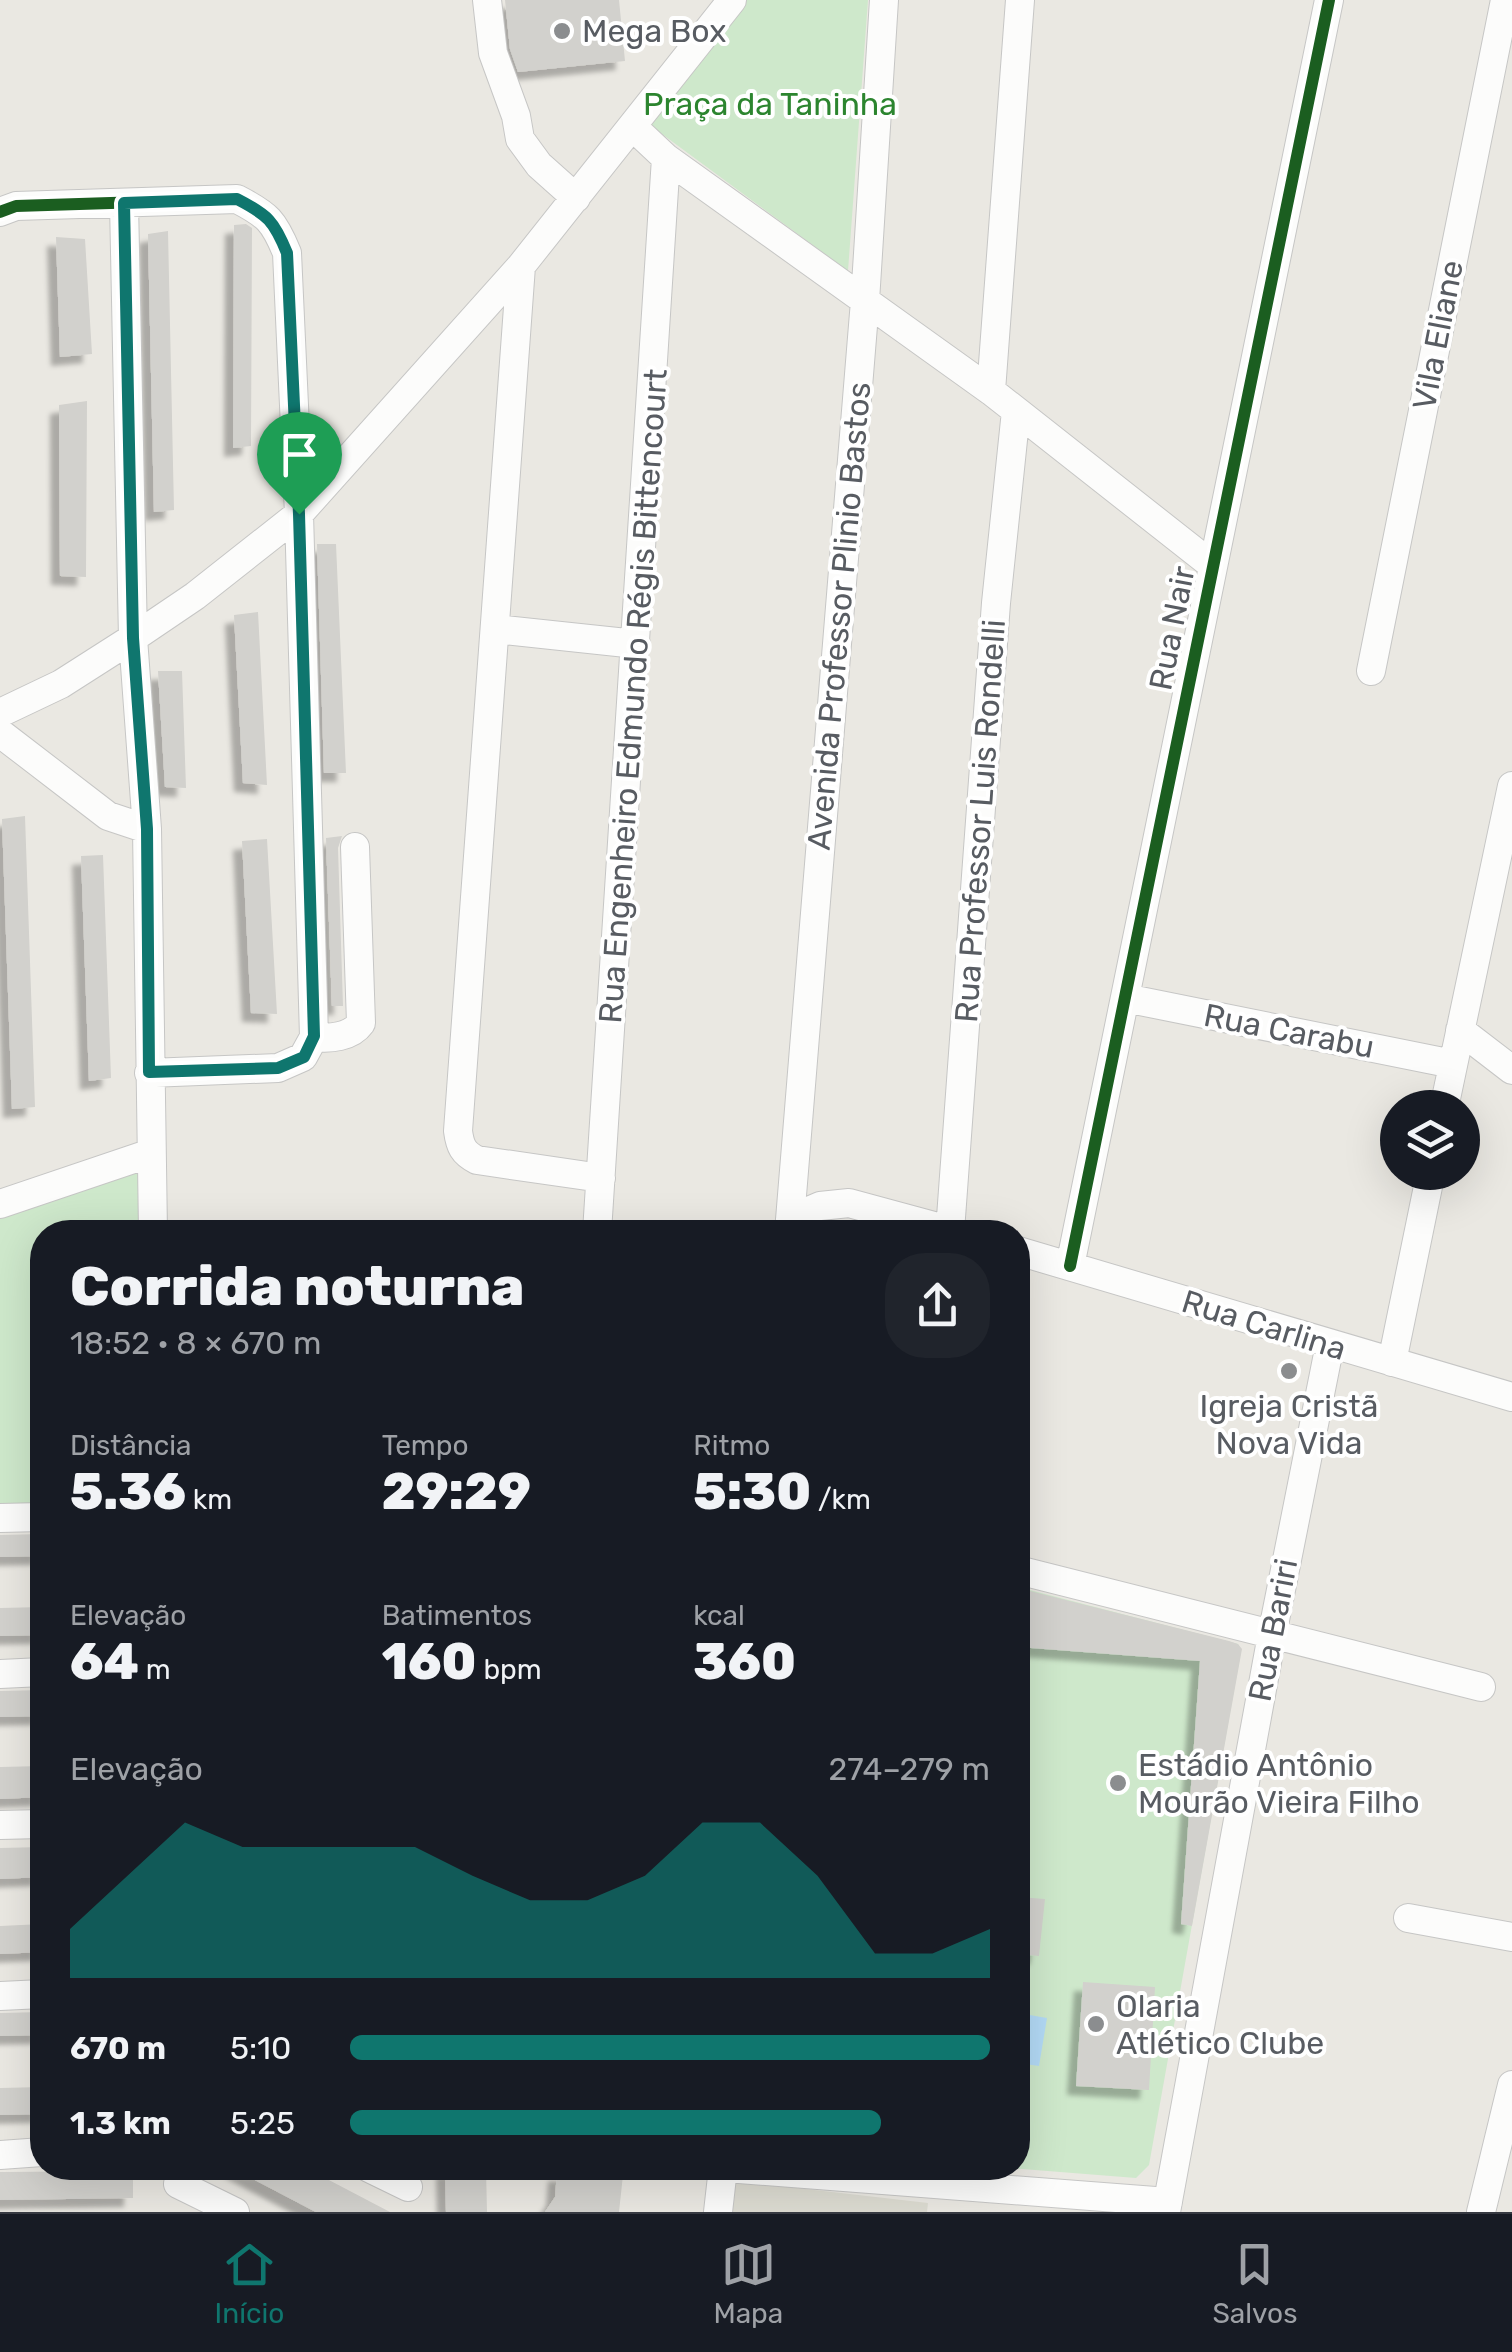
<!DOCTYPE html>
<html lang="pt">
<meta charset="utf-8">
<style>
body{margin:0;font-family:Rubik,sans-serif;background:#20242c;color:#f1f3f6;height:100vh;display:flex;flex-direction:column;font-size:38px;white-space:nowrap}
*{box-sizing:border-box;margin:0}
p{font-size:32px;color:#9ea1a6}
.icon{flex:none;width:55px;height:55px;fill:none;stroke:currentColor;stroke-width:2;stroke-linecap:round;stroke-linejoin:round}
.map{position:relative;flex:1;overflow:hidden}
.sheet{position:absolute;left:30px;top:1220px;width:1000px;height:960px;display:flex;flex-direction:column;background:#171b24;border-radius:40px;box-shadow:0 10px 40px #0002}
.sheet>*{flex:none}
.buttons{position:absolute;left:1380px;top:1090px;display:grid;gap:20px}
.buttons a{display:grid;place-items:center;width:100px;height:100px;border-radius:50%;background:#171b24;box-shadow:0 10px 40px #0002;font-size:50px}
.pin{position:absolute;display:grid;place-items:center;width:85px;height:85px;color:#fff;margin:-102px -42px;border-radius:50% 50% 50% 0;rotate:-45deg;box-shadow:0 0 10px #0007}
.pin .icon{rotate:45deg}
.round{display:grid;place-items:center;flex:none;width:105px;height:105px;border-radius:40px;background:#20242c}
.head{display:flex;align-items:center;justify-content:space-between;height:170px;padding:0 40px}
h1{font-size:55px;font-weight:800;line-height:75px}
.figures{display:grid;grid-template-columns:repeat(3,1fr);gap:15px;height:170px;padding:10px 40px}
.figures div{display:grid;align-content:center}
.figures b{font-size:50px;font-weight:800}
.figures small{font-size:28px;font-weight:400}
.figures p{font-size:28px}
.chart{height:280px;padding:20px 40px}
.chart p{display:flex;justify-content:space-between}
.chart svg{width:100%;height:180px;margin-top:10px;fill:#0f766e;opacity:.7}
ul{padding:0 40px;list-style:none;font-size:32px}
li{display:grid;grid-template-columns:160px 120px 1fr;align-items:center;height:75px}
li i{height:25px;border-radius:12px;background:#0f766e}
.tab-bar{display:flex;justify-content:space-around;align-items:center;height:140px;border-top:2px solid #363941;background:#171b24;font-size:28px;color:#9ea1a6}
.tab-bar a{display:grid;justify-items:center;gap:5px}
.tab-bar .selected{color:#0f766e}
.map>svg:first-child{display:block}
</style>
<div class="map">
<svg width="1512" height="2212" viewBox="0 0 1512 2212">
<defs>
<filter id="shadow"><feDropShadow dx="-9" dy="9" stdDeviation="2.5" flood-color="#0004"/></filter>
</defs>
<rect width="100%" height="100%" fill="#eae8e2"/>
<path fill="#dcdbd1" d="M736 2181 928 2203 927 2212H732Z"/>
<path fill="#cee8cb" d="M737 0H868L848 271 643 120Z
M148 1169V1232H42V1510L0 1511V1213Z
M1018 1587 1238 1644 1241 1651 1149 2165 1136 2178 1011 2168H1018Z"/>
<path fill="#b3daf6" d="M1018 2013 1047 2018 1039 2066 1018 2063Z"/>
<path fill="#d2d1cd" filter="url(#shadow)" d="M505 0H619L625 61 518 72 510 49Z
M246 224 252 228 251 446 233 448 234 225Z
M168 231 174 510 154 512 148 234Z
M56 237 85 239 92 354 60 357Z
M87 401 86 577 60 576 59 405Z
M317 544H336L346 773H324Z
M258 612 267 785 243 783 234 615Z
M158 671H182L186 788 165 787Z
M25 816 35 1107 12 1109 2 819Z
M342 836 338 848 343 1006H332L326 838Z
M267 839 277 1014 251 1013 242 841Z
M103 855 111 1078 89 1081 81 856Z
M42 1534V1556L0 1557V1535Z
M1018 1588 1229 1641 1238 1644 1242 1649 1192 1926 1181 1924 1200 1661 1018 1647Z
M42 1607V1635L0 1636V1608Z
M42 1690V1716L0 1717V1691Z
M42 1766V1797L0 1799V1767Z
M42 1847V1877L0 1879V1848Z
M1018 1897 1045 1899 1039 1956 1018 1954Z
M42 1924V1952L0 1954V1926Z
M1083 1982 1155 1987 1149 2090 1076 2086Z
M42 2012V2035L0 2036V2013Z
M42 2087V2114L0 2115V2088Z
M232 2168H306L390 2212H316Z
M445 2168H486L487 2212H446Z
M133 2171V2198L0 2200V2172Z
M557 2172 623 2175 619 2212H545L555 2197Z"/>
<g fill="none" stroke-linecap="round" stroke-linejoin="round">
<defs>
<path id="minor" d="M487 0 493 53 516 116 520 139 539 165 576 198
M633 127 666 158 991 391 1212 565
M124 203 133 638 147 829 153 1232
M0 212 16 206 237 199C268 215 274 221 287 253L299 514 314 1037 303 1057 278 1068 149 1073
M521 266 458 1131C460 1146 463 1153 477 1160L601 1178
M991 391 1020 0
M495 629 636 644
M1371 671 1505 0
M0 713 61 684 133 638 195 596 299 514 521 266 732 0
M0 733 108 816 147 829
M1125 998 1453 1064
M1460 1030 1512 1070
M314 1037C330 1039 351 1037 361 1023L355 847
M1444 1108 1512 786
M0 1204 151 1153
M790 1219 820 1206 849 1203 956 1232
M950 1231 996 603 1016 411
M597 1232 666 158
M789 1232 865 301 884 0
M1018 1251 1512 1397
M1070 1266 1329 0
M1392 1362 1431 1172
M0 1518 42 1517
M1018 1570 1481 1687
M0 1674 42 1672
M0 1825 42 1824
M1408 1918 1512 1937
M0 1996 42 1994
M0 2155 42 2152
M369 2168 408 2187
M726 2168 1168 2202
M178 2184 235 2212
M718 2212 723 2168
M1166 2212 1272 1635 1330 1344
M1481 2212 1512 2085"/>
</defs>
<use href="#minor" stroke="#c6c6c5" stroke-width="30"/>
<use href="#minor" stroke="#fcfcfb" stroke-width="28"/>
<defs>
<path id="cycleway" d="M0 212 16 206 237 199C268 215 274 221 287 253L299 514 314 1037 303 1057 278 1068 149 1073
M1070 1266 1329 0"/>
</defs>
<use href="#cycleway" stroke="#fff" stroke-width="19"/>
<use href="#cycleway" stroke="#1b5e20" stroke-width="12"/>
</g>
<g fill="none" stroke-linecap="round" stroke-linejoin="round">
<defs>
<path id="route" d="M237 199C268 215 274 221 287 253L299 514 314 1036 304 1057 278 1068 149 1072 147 829 133 638 124 203Z"/>
</defs>
<use href="#route" stroke="#fff" stroke-width="20"/>
<use href="#route" stroke="#0f766e" stroke-width="12"/>
</g>
<g fill="#8b8d8f" stroke="#fff" stroke-width="4">
<circle cx="562" cy="31" r="10"/>
<circle cx="1289" cy="1371" r="10"/>
<circle cx="1118" cy="1783" r="10"/>
<circle cx="1096" cy="2024" r="10"/>
</g>
<g text-anchor="middle" dominant-baseline="central" stroke-width="8" stroke-linejoin="round" paint-order="stroke">
<g font-size="32" fill="#585c62" stroke="#fff" text-anchor="start">
<text x="582" y="31">Mega Box</text>
<text x="1289" y="1406" text-anchor="middle">Igreja Cristã<tspan x="1289" dy="37">Nova Vida</tspan></text>
<text x="1138" y="1765">Estádio Antônio<tspan x="1138" dy="37">Mourão Vieira Filho</tspan></text>
<text x="1116" y="2006">Olaria<tspan x="1116" dy="37">Atlético Clube</tspan></text>
</g>
<g font-size="32" fill="#2c852f" stroke="#fff">
<text x="770" y="104">Praça da Taninha</text>
</g>
<g font-size="32" fill="#585c62" stroke="#fff">
<text transform="translate(1438 335) rotate(-79)">Vila Eliane</text>
<text transform="translate(839 616) rotate(-85)">Avenida Professor Plinio Bastos</text>
<text transform="translate(1172 628) rotate(-79)">Rua Nair</text>
<text transform="translate(633 696) rotate(-86)">Rua Engenheiro Edmundo Régis Bittencourt</text>
<text transform="translate(980 821) rotate(-86)">Rua Professor Luis Rondelli</text>
<text transform="translate(1289 1031) rotate(11)">Rua Carabu</text>
<text transform="translate(1264 1325) rotate(17)">Rua Carlina</text>
<text transform="translate(1273 1630) rotate(-79)">Rua Bariri</text>
</g>
</g>
</svg>
<div class="buttons">
<a><svg class="icon" aria-label="layers" viewBox="0 0 24 24"><path d="M12 4l9 5-9 5-9-5zM3 14l9 5 9-5"/></svg></a>
</div>
<div class="pin" style="left:299px;top:514px;background:#1e9e55"><svg class="icon" aria-label="arrive" viewBox="0 0 24 24"><path d="M6 21V4h12l-3 4 3 4H6"/></svg></div>
<section class="sheet">
<div class="head"><div><h1>Corrida noturna</h1><p>18:52 · 8 × 670 m</p></div><a class="round"><svg class="icon" aria-label="share" viewBox="0 0 24 24"><path d="M12 15V3M7 8l5-5 5 5M5 13v7h14v-7"/></svg></a></div>
<div class="figures">
<div><p>Distância</p><b>5.36<small> km</small></b></div>
<div><p>Tempo</p><b>29:29</b></div>
<div><p>Ritmo</p><b>5:30<small> /km</small></b></div>
</div>
<div class="figures">
<div><p>Elevação</p><b>64<small> m</small></b></div>
<div><p>Batimentos</p><b>160<small> bpm</small></b></div>
<div><p>kcal</p><b>360</b></div>
</div>
<div class="chart"><p><span>Elevação</span>274–279 m</p>
<svg viewBox="0 0 160 44" preserveAspectRatio="none"><path d="M0 44V32L10 19L20 6L30 12L40 12L50 12L60 12L70 19L80 25L90 25L100 19L110 6L120 6L130 19L140 38L150 38L160 32V44z"/></svg>
</div>
<ul>
<li><b>670 m</b>5:10<i style="width:100%"></i></li>
<li><b>1.3 km</b>5:25<i style="width:83%"></i></li>
</ul>
</section>
</div>
<nav class="tab-bar">
<a class="selected"><svg class="icon" aria-label="home" viewBox="0 0 24 24"><path d="M3 11l9-7 9 7M6 9v11h12V9"/></svg>Início</a>
<a><svg class="icon" aria-label="map" viewBox="0 0 24 24"><path d="M3 6l6-2 6 2 6-2v14l-6 2-6-2-6 2zM9 4v14M15 6v14"/></svg>Mapa</a>
<a><svg class="icon" aria-label="saved" viewBox="0 0 24 24"><path d="M7 4h10v16l-5-4-5 4z"/></svg>Salvos</a>
</nav>
